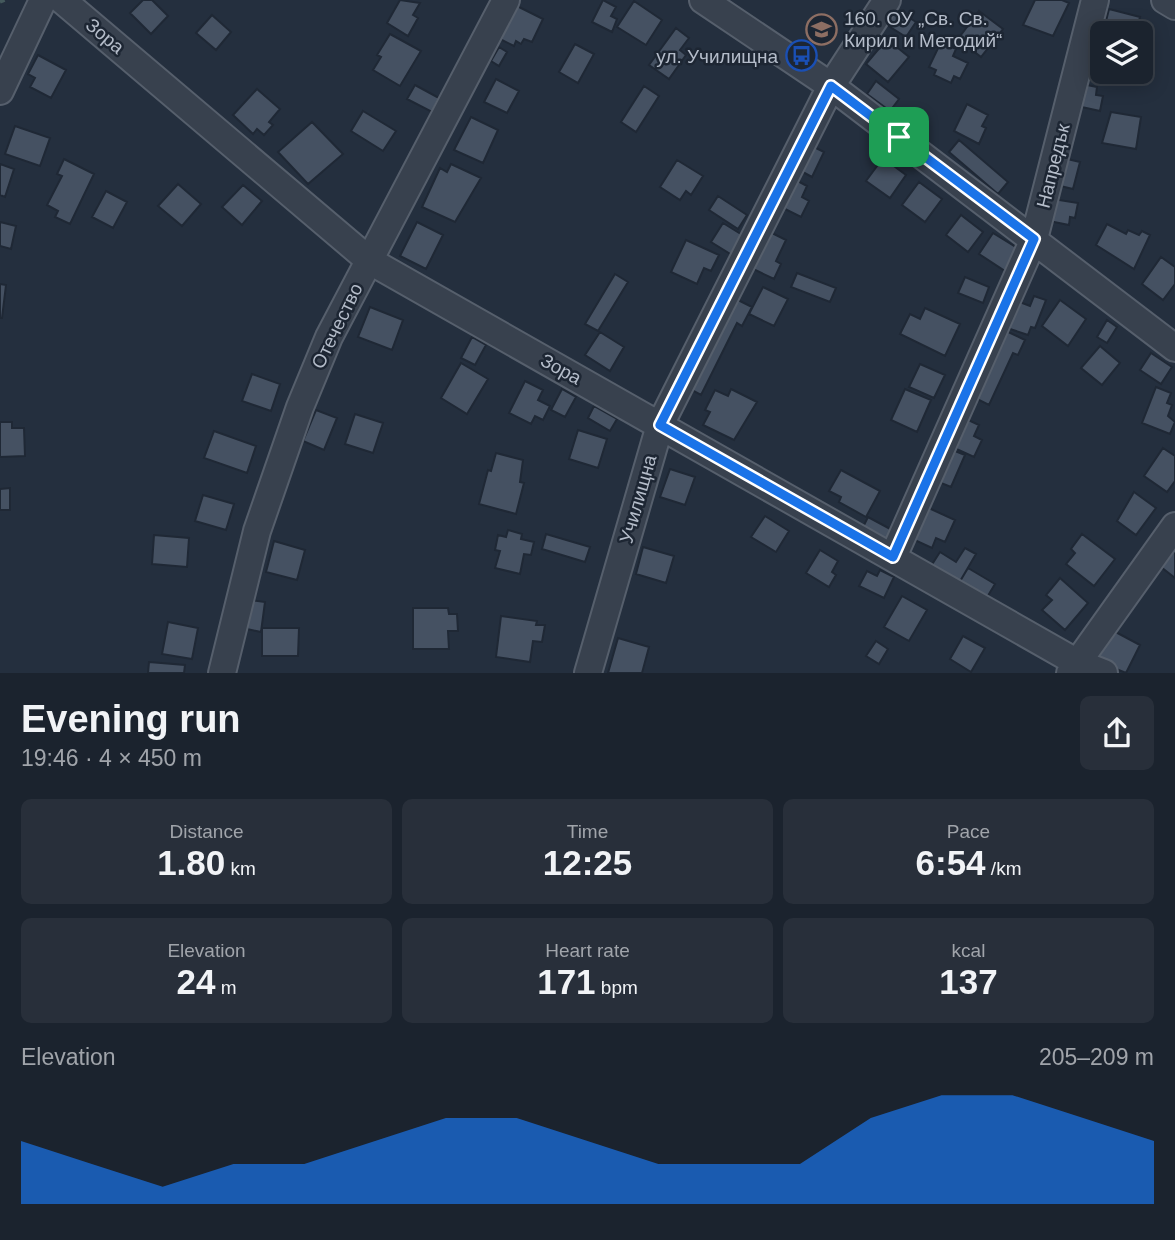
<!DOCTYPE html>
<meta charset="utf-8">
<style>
body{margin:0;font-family:Helvetica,sans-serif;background:#282f3a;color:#f1f3f6;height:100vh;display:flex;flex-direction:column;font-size:26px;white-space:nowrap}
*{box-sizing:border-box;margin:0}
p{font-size:23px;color:#a0a4aa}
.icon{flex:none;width:38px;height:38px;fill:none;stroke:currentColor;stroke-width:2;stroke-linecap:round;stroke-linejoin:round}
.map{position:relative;height:673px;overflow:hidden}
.details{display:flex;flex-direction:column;background:#1b232e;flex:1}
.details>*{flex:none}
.controls{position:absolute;left:1090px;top:21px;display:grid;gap:14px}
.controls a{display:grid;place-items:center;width:63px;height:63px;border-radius:10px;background:#1b232e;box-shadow:0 4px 18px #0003,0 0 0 2px #39404a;font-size:35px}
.pin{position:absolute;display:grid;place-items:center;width:60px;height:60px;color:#fff;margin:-30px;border-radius:14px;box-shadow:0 4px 10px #0006}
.round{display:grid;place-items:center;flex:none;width:74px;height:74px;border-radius:10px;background:#282f3a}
.overview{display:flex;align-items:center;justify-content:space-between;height:119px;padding:0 21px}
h1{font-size:38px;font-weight:700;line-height:52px}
.figures{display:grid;grid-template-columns:repeat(3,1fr);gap:10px;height:119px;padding:7px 21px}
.figures div{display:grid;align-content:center;border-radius:10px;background:#282f3a;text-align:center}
.figures b{font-size:35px;font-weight:700}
.figures small{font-size:19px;font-weight:400}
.figures p{font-size:19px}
.chart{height:196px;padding:14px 21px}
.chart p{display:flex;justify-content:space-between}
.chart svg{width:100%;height:126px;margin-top:7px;fill:#1a73e8;opacity:.7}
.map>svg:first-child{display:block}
</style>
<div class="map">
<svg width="1175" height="673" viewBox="0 0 1175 673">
<rect width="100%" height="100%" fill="#242f3e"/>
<path fill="#455162" stroke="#1f2835" stroke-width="2" d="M143 0H152L168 16 151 34 130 13Z
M400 0 420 3 413 15 418 18 408 36 387 23Z
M603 0 616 7 611 16 617 19 612 32 592 22Z
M1035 0H1062L1069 3 1053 36 1023 25Z
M634 1 662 20 646 45 617 27Z
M515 5 543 19 532 42 524 39 521 44 516 41 514 46 498 38Z
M1109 9 1140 17 1136 33H1103Z
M897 10 916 22 906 37 887 25Z
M979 11 1003 29 981 57 958 39Z
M212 15 231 32 216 50 196 33Z
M676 28 689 38 680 50 686 55 669 79 649 65Z
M390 34 421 51 400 86 373 70 381 57 377 55Z
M887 39 909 57 888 82 866 64Z
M941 42 956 49 953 56 968 63 960 79 954 76 951 83 934 75 936 70 929 67Z
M575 44 594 54 578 83 559 72Z
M499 47 507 52 499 66 491 61Z
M38 55 66 70 51 98 30 87 35 78 28 74Z
M496 79 519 91 507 113 484 102Z
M876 81 899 99 890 111 867 94Z
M1082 84 1097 87 1096 95 1103 96 1100 111 1077 106Z
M415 85 439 98 432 112 407 99Z
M644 86 659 96 636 132 621 122Z
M257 89 280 109 269 122 273 125 264 135 257 129 253 134 233 115Z
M967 104 988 115 982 126 986 128 979 144 954 131Z
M363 111 396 131 383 151 351 131Z
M1111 112 1141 117 1136 149 1102 143Z
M471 117 498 130 483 163 454 150Z
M312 122 343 154 308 184 278 152Z
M15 126 50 138 40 166 5 154Z
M959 140 1008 182 998 194 949 152Z
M812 146 824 152 812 177 799 170Z
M883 158 906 175 890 198 866 181Z
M1063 158 1080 162 1073 189 1056 185Z
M64 159 94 174 70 224 55 217 58 211 47 205 62 176 57 174Z
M677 160 703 176 691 195 686 191 680 200 660 187Z
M0 164 14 169 5 197 0 195Z
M451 164 481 178 455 222 422 207 440 168 447 172Z
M794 179 807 186 802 197 809 201 801 217 781 207Z
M919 182 942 199 925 222 902 205Z
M178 184 201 204 182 226 158 206Z
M243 185 262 201 242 225 222 207Z
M106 191 127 202 113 228 92 217Z
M718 196 747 215 738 229 709 210Z
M1053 199 1078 203 1075 218 1070 217 1069 225 1049 221Z
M961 215 983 232 968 252 946 235Z
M0 222 16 226 11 249 0 246Z
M417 222 443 235 426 269 400 256Z
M723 223 744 236 732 255 711 242Z
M1107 224 1126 234 1128 230 1139 235 1142 231 1150 235 1134 269 1096 245Z
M766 230 786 240 776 261 781 264 774 279 749 267Z
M993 233 1019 249 1005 271 979 254Z
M686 240 719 255 711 271 704 268 697 284 671 272Z
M1161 257 1175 267V284L1163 300 1142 284Z
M797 273 836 288 830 302 791 287Z
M615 274 628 282 598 331 585 324Z
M965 277 989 287 983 303 958 293Z
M0 284 6 285 2 318H0Z
M763 287 788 299 774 326 749 314Z
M1034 296 1046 300 1035 328 1031 327 1028 335 1007 328 1017 301 1030 306Z
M734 298 752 307 742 326 737 323 701 395 688 388Z
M1060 300 1086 319 1068 346 1042 326Z
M370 307 403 320 392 350 358 337Z
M925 308 960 324 945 356 900 334 910 314 920 319Z
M1107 320 1117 327 1107 343 1097 337Z
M1004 330 1025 340 1018 355 1013 353 989 405 973 397Z
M600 332 624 347 610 371 585 355Z
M472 337 486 345 475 365 461 358Z
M1100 346 1120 363 1102 385 1081 368Z
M1151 353 1172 367 1161 384 1140 370Z
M461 363 488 379 467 414 441 398Z
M920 364 945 375 934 398 909 387Z
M252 374 280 384 271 411 242 401Z
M525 381 543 390 538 400 550 406 543 420 535 416 531 424 509 413Z
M1156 387 1171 393 1167 403 1172 405 1168 416 1175 422 1170 434 1142 423Z
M562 389 576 397 565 417 551 410Z
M731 389 757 402 734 440 703 425 710 412 705 410 715 390 728 396Z
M905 389 931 400 917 432 891 420Z
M594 406 617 419 610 431 588 418Z
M316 410 337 418 324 450 303 441Z
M355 414 383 423 373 453 345 444Z
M964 418 979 425 974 436 982 440 974 457 952 447Z
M0 422H12V428H24L25 456 0 457Z
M578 430 607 439 598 468 569 459Z
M214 431 256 446 247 473 204 458Z
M1163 448 1175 456V481L1167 492 1144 476Z
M950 449 965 455 951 487 936 481Z
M496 453 523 460 520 482 524 483 516 514 479 504 488 470 491 471Z
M670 469 695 477 685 505 660 497Z
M841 470 880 491 866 517 839 502 841 497 829 491Z
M10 488V510H0V489Z
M1134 492 1156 508 1136 535 1117 521Z
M203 495 234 504 226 530 195 521Z
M922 505 955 520 945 542 936 538 932 548 908 537Z
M765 516 789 531 776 552 751 537Z
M868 517 894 531 887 543 862 529Z
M508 530 522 534 521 539 534 542 531 555 524 554 520 574 495 568 500 551 495 550 498 535 506 537Z
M546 534 590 547 585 562 542 549Z
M1082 534 1115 559 1094 586 1066 564 1075 553 1071 549Z
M154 535 189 538 187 567 152 564Z
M274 541 305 550 297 580 266 572Z
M643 547 674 556 666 583 636 574Z
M965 548 976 554 959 583 931 566 940 552 956 562Z
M820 550 838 561 832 572 836 575 829 587 806 573Z
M1173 550 1175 552V578L1161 567Z
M968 568 995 584 986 599 959 583Z
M880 570 894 577 884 598 859 586 867 571 877 576Z
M1060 578 1088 603 1065 630 1042 610 1052 600 1046 595Z
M902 596 927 610 909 641 884 627Z
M251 600 265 602 261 632 247 629Z
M413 608H448L449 614H457L458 631H448L449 649H413Z
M501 616 537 621 536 625H545L542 642 533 641 530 662 496 657Z
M168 622 198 628 192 659 162 654Z
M262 628H299L298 656H262Z
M1110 629 1140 645 1126 673 1099 662 1098 654Z
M963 636 985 648 971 672 950 659Z
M618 638 649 647 642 673H608Z
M876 641 888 649 879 664 866 656Z
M149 662 185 665 184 673H148Z"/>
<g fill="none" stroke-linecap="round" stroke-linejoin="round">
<defs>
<path id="minor" d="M62 0 370 261 1076 662 1104 673
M703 0 831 86 1175 348
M1165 0 1175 6
M0 91 43 0
M893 557 1034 239 1095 0
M222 673 257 531 300 407 329 337 506 0
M588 673 660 425 831 86 887 0
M1070 673 1175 526"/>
</defs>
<use href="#minor" stroke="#565f6c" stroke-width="30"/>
<path stroke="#44595c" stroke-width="3.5" stroke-dasharray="5 5" stroke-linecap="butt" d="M0 2 5 0"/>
<use href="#minor" stroke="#38414e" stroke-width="26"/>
</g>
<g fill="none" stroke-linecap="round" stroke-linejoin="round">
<defs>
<path id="route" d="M831 86 1034 239 893 557 660 425Z"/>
</defs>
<use href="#route" stroke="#fff" stroke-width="14"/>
<use href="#route" stroke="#1a73e8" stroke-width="9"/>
</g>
<defs>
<symbol id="school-ring" viewBox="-11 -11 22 22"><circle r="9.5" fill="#1d2633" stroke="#8d6e63" stroke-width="1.5"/><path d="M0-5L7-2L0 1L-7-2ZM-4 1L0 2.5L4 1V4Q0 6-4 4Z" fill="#8d6e63"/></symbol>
<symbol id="bus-ring" viewBox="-11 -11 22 22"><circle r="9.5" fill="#1d2633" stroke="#1a4fb4" stroke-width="1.5"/><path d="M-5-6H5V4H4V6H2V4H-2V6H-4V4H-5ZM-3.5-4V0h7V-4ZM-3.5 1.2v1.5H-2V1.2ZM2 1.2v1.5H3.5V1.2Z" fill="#1a4fb4"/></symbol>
</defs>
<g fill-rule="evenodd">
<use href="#school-ring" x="804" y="12" width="35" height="35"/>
<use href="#bus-ring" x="784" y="38" width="35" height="35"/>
</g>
<g text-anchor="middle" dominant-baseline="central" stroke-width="5" stroke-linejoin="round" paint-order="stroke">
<g font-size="19" fill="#b4bcc9" stroke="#1d2633" text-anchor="start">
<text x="844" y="18">160. ОУ „Св. Св.<tspan x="844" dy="22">Кирил и Методий“</tspan></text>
<text x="778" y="56" text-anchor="end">ул. Училищна</text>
</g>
<g font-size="19" fill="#b4bcc9" stroke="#1d2633">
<text transform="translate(105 36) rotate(40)">Зора</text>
<text transform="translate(1053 166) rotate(-76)">Напредък</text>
<text transform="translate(337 326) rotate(-64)">Отечество</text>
<text transform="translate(561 369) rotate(29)">Зора</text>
<text transform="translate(638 499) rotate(-74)">Училищна</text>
</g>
</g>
</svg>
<div class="controls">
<a><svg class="icon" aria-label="layers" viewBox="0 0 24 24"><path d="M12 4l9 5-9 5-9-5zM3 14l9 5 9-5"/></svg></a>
</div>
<div class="pin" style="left:899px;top:137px;background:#1e9e55"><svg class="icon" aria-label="arrive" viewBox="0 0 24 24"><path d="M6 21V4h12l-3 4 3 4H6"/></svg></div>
</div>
<section class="details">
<div class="overview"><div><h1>Evening run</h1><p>19:46 · 4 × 450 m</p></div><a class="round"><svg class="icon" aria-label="share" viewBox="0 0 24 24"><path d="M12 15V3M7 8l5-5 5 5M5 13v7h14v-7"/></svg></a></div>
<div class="figures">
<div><p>Distance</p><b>1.80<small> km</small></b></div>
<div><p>Time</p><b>12:25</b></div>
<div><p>Pace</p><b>6:54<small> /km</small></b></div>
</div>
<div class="figures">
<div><p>Elevation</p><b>24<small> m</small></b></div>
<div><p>Heart rate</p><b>171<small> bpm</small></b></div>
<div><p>kcal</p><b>137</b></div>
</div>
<div class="chart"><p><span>Elevation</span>205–209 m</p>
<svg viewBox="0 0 160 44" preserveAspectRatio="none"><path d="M0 44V22L10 30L20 38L30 30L40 30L50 22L60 14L70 14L80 22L90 30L100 30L110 30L120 14L130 6L140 6L150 14L160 22V44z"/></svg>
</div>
</section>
